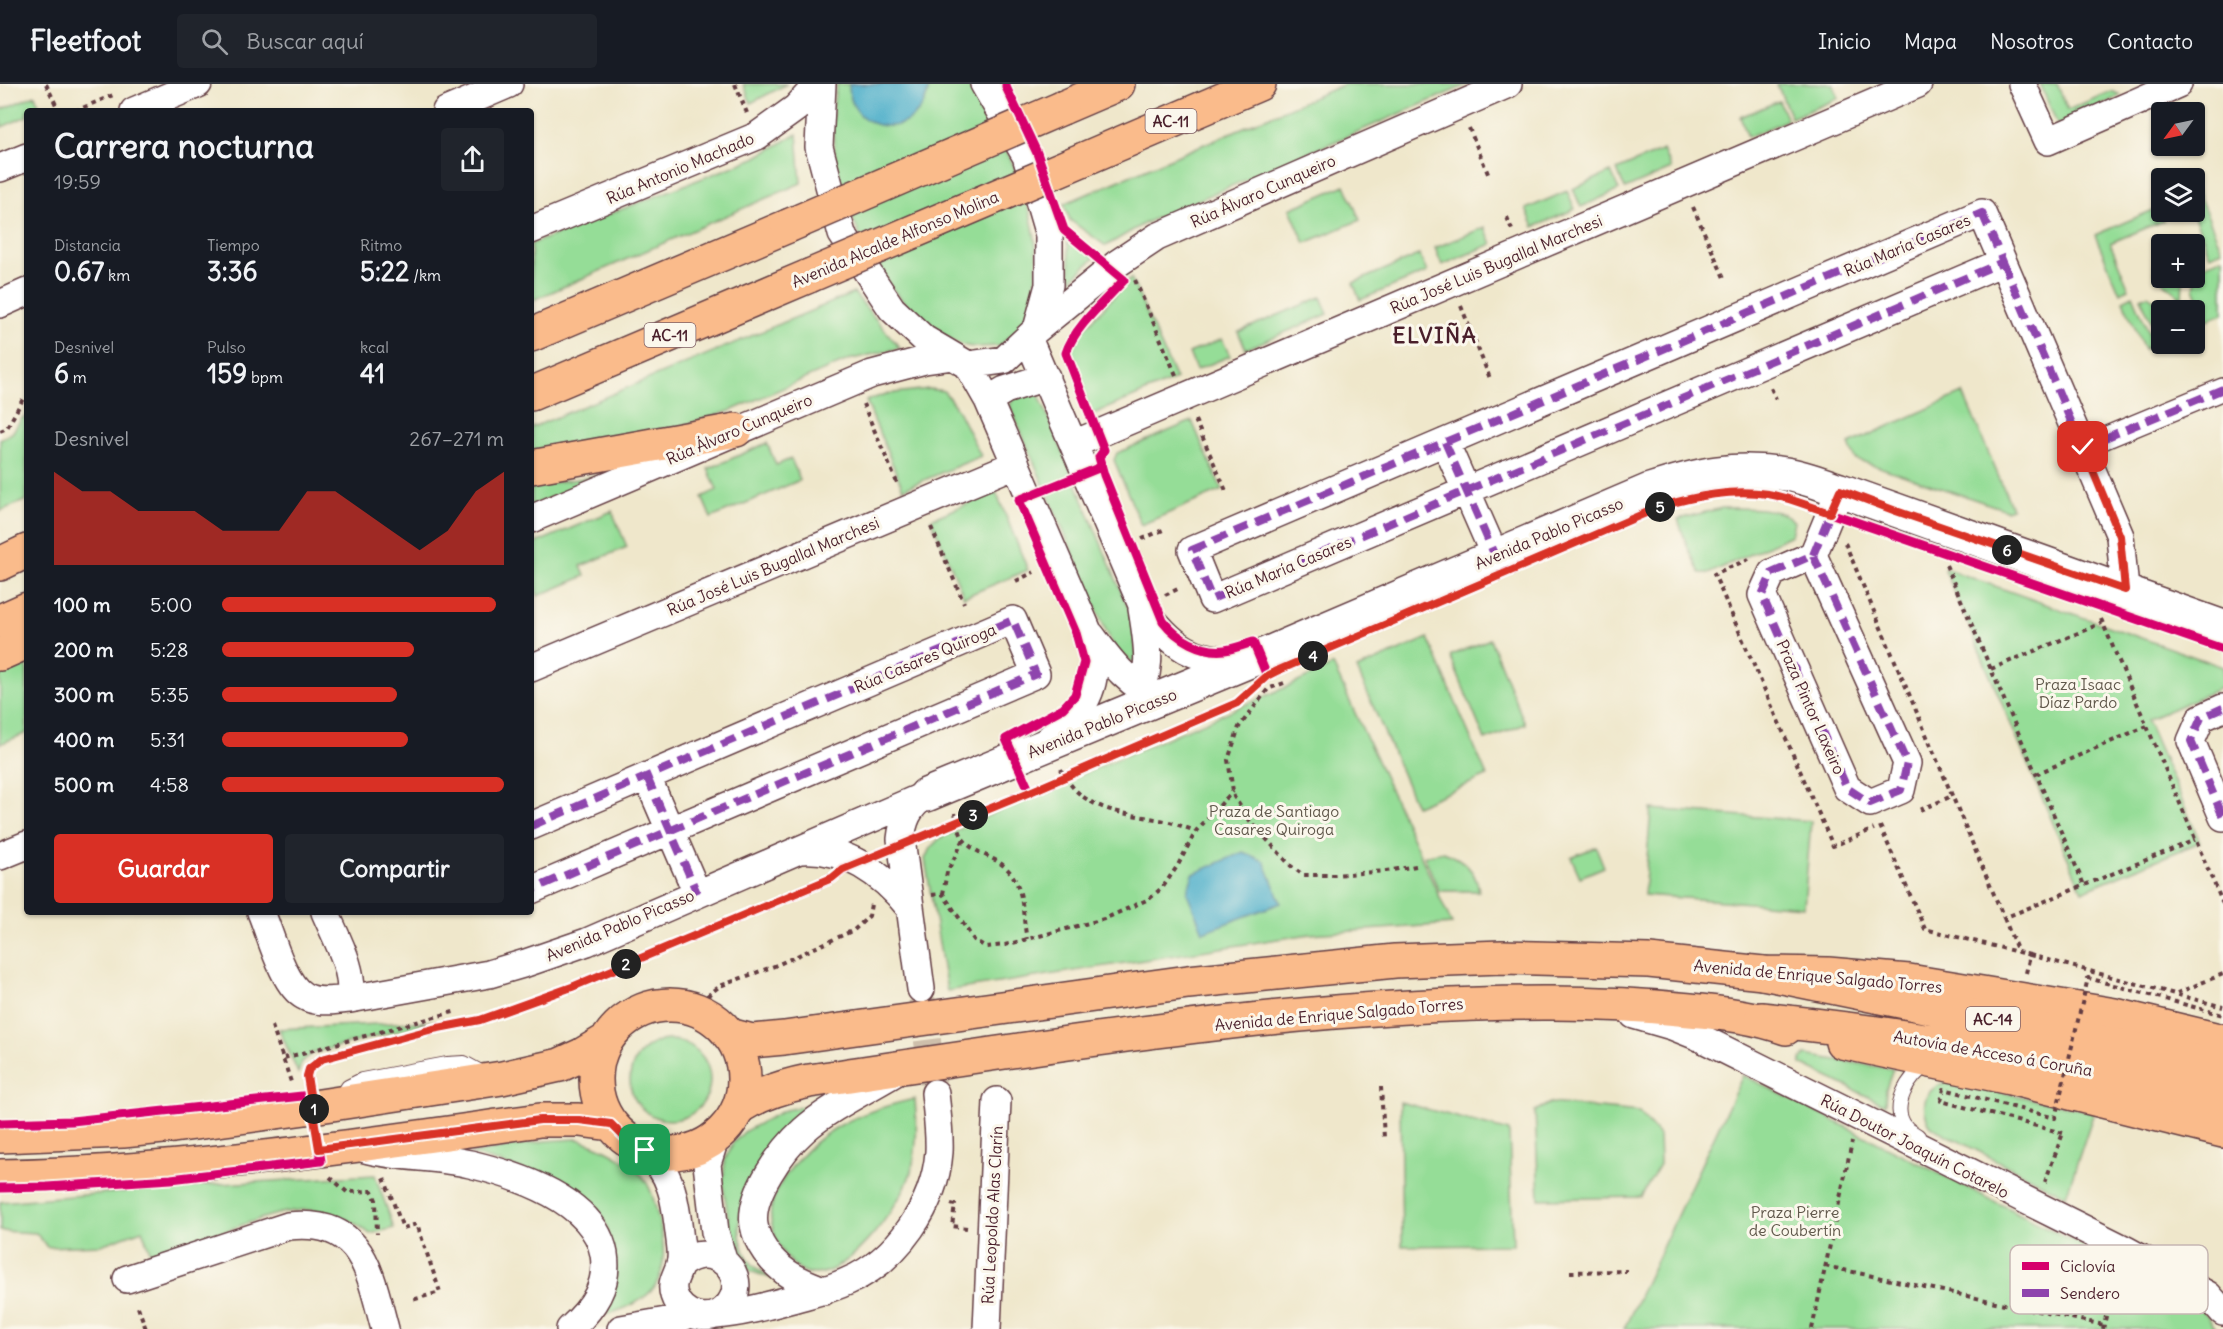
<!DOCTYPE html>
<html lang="es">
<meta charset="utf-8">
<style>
body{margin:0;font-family:Delius,sans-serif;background:#20242c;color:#f1f3f6;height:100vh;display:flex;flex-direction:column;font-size:22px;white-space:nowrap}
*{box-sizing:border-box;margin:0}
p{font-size:20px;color:#9ea1a6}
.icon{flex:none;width:33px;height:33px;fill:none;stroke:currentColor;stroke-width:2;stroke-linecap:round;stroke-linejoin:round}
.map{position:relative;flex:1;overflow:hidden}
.sheet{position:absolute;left:24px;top:24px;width:510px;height:807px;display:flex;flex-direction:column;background:#171b24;border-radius:6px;box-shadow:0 2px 4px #0004}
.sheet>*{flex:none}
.needle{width:39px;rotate:237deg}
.fabs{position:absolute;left:2151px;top:18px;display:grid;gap:12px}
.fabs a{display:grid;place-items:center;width:54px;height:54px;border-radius:6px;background:#171b24;box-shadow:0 2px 4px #0004;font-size:30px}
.pin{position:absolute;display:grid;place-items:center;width:51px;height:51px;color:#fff;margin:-26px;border-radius:12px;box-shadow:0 3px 9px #0006}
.km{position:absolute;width:30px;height:30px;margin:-15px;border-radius:50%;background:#222;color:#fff;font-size:16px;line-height:30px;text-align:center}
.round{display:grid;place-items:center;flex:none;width:63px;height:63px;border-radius:6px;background:#20242c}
.head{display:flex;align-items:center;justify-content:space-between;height:102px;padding:0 30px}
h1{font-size:33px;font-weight:800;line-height:45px}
.metrics{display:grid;grid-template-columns:repeat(3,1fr);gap:9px;height:102px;padding:6px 30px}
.metrics div{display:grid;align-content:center}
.metrics b{font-size:26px;font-weight:800}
.metrics small{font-size:16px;font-weight:400}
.metrics p{font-size:16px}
.chart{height:168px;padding:12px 30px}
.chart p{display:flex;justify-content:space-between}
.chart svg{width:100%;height:108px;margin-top:6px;fill:#d93025;opacity:.7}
.cta{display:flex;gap:12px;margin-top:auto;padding:12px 30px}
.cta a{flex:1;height:69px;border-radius:6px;background:#d93025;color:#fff;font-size:24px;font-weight:800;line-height:69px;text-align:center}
.cta a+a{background:#20242c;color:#f1f3f6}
ul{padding:0 30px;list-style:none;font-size:20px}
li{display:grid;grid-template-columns:96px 72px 1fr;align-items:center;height:45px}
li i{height:15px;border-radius:8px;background:#d93025}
header{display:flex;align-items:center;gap:36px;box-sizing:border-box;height:84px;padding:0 30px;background:#171b24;border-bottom:2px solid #363941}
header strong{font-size:28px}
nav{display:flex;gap:33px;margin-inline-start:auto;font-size:21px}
.search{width:420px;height:54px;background:#20242c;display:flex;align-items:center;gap:15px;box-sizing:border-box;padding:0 21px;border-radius:6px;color:#9ea1a6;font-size:22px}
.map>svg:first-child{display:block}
</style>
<header>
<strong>Fleetfoot</strong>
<div class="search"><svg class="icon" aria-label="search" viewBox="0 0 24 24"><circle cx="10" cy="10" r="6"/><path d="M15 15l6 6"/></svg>Buscar aquí</div>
<nav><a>Inicio</a><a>Mapa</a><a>Nosotros</a><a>Contacto</a></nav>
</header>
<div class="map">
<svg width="2223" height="1245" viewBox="0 0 2223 1245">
<rect width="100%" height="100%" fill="#fbf7ec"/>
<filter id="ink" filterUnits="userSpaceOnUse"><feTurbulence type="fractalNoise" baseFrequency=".0167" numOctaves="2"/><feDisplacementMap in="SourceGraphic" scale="12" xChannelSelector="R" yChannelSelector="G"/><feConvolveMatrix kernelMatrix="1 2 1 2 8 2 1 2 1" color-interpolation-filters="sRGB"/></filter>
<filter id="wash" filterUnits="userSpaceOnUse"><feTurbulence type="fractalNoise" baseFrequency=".008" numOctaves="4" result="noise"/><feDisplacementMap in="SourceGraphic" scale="24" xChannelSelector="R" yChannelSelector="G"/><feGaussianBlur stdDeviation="1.35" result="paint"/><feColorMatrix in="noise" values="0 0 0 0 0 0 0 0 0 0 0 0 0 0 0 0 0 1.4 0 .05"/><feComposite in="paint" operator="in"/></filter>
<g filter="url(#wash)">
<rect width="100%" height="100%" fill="#efe7cb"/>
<path fill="#95dd97" stroke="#707e61" stroke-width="1.5" d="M743 0H787L751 19Z
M837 0H849C848 52 923 59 929 0H967C1007 56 1053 149 1031 219 1030 224 1029 232 1026 237 1020 246 1007 254 999 262 988 262 972 265 963 261 876 226 816 89 837 0Z
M1345 0H1469L1145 139 1106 162 1070 136 1064 120Z
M1777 0H1833L1839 14 1791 34Z
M2040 0H2057L2068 26 2111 7 2121 11 2059 44Z
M35 11 41 26 27 27V32L2 43 0 26Z
M1779 17 1787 36 1748 53 1740 33Z
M797 50 801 99 531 217V160L755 74Z
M1663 66 1671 85 1625 105 1617 86Z
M1611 88 1619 106 1581 123 1573 105Z
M1345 101 1360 136 1305 159 1290 125Z
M1567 107 1575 125 1534 143 1526 125Z
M2197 107 2222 166 2210 171 2192 128H2194L2195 108Z
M2158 124 2163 137 2110 159 2129 205 2120 209 2095 151Z
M1485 143 1492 160 1442 181 1435 164Z
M1067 154 1094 174 1071 196Z
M2161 170 2162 194H2183L2182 215 2155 190 2154 180Z
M1419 171 1427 188 1360 216 1353 199Z
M2223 173V230L2207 236 2194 204 2199 183Z
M1131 194 1176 295 1091 331 1069 267 1071 259Z
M854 209 900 264 848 276 730 327 678 343 531 368V344Z
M2133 211 2149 249 2161 244V257L2144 265 2123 216Z
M2148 211 2160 220 2176 223 2178 226H2162L2161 238 2153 242 2141 214Z
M1321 213 1328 230 1246 265 1238 248Z
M1222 255 1230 272 1196 286 1189 269Z
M929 305 944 307 957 325 981 372 903 405 866 317 886 310Z
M1029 306 1039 311 1133 536 1137 581 1116 566 1106 547 1010 322 1014 311Z
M1963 309 2012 424 2006 426 1855 375 1849 360Z
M27 333V416L0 427V355L12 349 22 334Z
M1192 337 1222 406 1141 441 1114 376 1117 369Z
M767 359 776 381 791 375 800 396 711 434 702 413 717 406 708 385Z
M605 391 531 422V402Z
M996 408 1028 486 964 513 931 435Z
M1722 424C1740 424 1784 422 1794 438L1791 451 1710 489H1700L1687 462 1678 435Z
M612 427 627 463 581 482 585 492 538 512 531 496V461Z
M1944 484 2223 583V603L2147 636 2200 758 2082 807Z
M1428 554 1487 692 1416 722 1357 585Z
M1490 555 1525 640 1485 656 1450 572Z
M27 579V649L0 660V591Z
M1333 581 1452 840 1310 850 947 907 925 775 930 764 940 754 1031 712 1296 599Z
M1651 725 1811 737 1804 823 1644 811Z
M1596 763 1604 783 1580 793 1571 773Z
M1443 768C1462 774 1476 786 1479 807H1439L1424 772Z
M435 937 313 969 302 978 298 989 279 945Z
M630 996a40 40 0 1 1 80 0a40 40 0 1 1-80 0Z
M1805 971 1893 985 1886 1005 1885 1021 1801 980V976Z
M1743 991 2187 1214 2207 1231 2217 1245H1624Z
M1948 997 2094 1028 2066 1112 1931 1043C1919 1021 1923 1006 1948 997Z
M915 1015C917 1041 918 1065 910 1091 901 1120 840 1207 803 1187 788 1179 778 1164 774 1148 771 1139 769 1130 772 1121 778 1093 810 1059 834 1045 858 1030 887 1021 915 1015Z
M1400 1018 1509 1047 1513 1161 1402 1162Z
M823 1019C805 1034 783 1050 768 1068 745 1097 726 1147 752 1180 757 1186 767 1191 774 1195L750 1187 732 1162 723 1100 725 1076 733 1059 745 1047 785 1026Z
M1550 1019 1639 1028 1659 1051 1660 1080 1641 1113 1539 1115 1535 1027Z
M577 1055C601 1062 622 1072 640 1090 651 1101 654 1117 658 1132 674 1194 657 1220 595 1233 598 1212 602 1191 605 1170 606 1163 609 1154 608 1147 601 1104 506 1081 470 1070L545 1057Z
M375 1091 394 1144 370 1150C353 1136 334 1127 311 1126 284 1125 256 1136 231 1145 204 1154 178 1163 152 1172L142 1146 101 1161 47 1163 36 1149 0 1147V1118L203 1101Z"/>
<path fill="#4aadc9" stroke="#4a667a" stroke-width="1.5" d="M849 0H929C923 59 848 53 849 0Z
M1243 768 1264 777 1281 819 1203 848 1187 809 1193 790Z"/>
</g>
<g filter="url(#ink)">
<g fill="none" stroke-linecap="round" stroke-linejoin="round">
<path stroke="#cebfab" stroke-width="27" stroke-dasharray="27 14" stroke-linecap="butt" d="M922 915 933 999"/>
<defs>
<path id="service" d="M343 1011 348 1003 362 996 447 980 464 979 486 991
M1918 1052C1914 1049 1909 1047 1906 1043 1889 1024 1909 991 1927 981"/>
<path id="pedestrian" d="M2083 363 2223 305"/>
<path id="minor" d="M822 0 819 63 842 150 892 225 924 255 968 281 1004 276 1037 245 1118 179 1157 153 1508 0
M984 0 1026 72 1049 151V201L1037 245
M2022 0 2048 57 2178 0
M134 27 198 0
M446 27 509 0
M0 84 27 73
M1982 129 2003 178 1212 515 1192 466Z
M531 146 757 52 796 24 808 11 816 0
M2003 178 2120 452 2125 506
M0 220 27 208
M1028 254 1142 521C1169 560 1197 583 1247 573
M968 281 988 316 1087 545C1089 556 1094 570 1094 582 1094 613 1074 638 1050 654
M988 316 1005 306 1046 293
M1445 358 1495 472
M1074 360 1918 0
M531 435 872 290 925 276 953 272
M1813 471 1907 679 1901 706 1870 719 1847 704 1762 511 1772 489Z
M1813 471 1840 406
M1091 551C1110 576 1128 602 1159 613
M531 584 1016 380
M2223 624 2201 634 2191 657 2223 733
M1133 626C1153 587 1149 567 1142 525
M647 693 697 809
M531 742 1013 536 1036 590 531 806
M801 766C845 763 883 790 909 823
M0 772 27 761
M261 828C270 849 283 901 304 912 317 920 336 916 350 915 355 886 336 854 325 828
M921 905 901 755C903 737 908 724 923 713
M350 915 489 890 526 879 587 858 926 711
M1634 931 1672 942 1697 952 2126 1166 2208 1211 2223 1228
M715 1055 707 1080 715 1148 723 1176
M365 1065C399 1074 436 1072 470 1080 516 1091 594 1116 604 1170 609 1202 593 1224 570 1245
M645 1066C672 1089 675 1115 679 1148 680 1158 683 1171 680 1180 677 1192 670 1198 674 1211 681 1233 710 1240 726 1224 755 1195 714 1151 680 1181
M127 1195 288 1142C363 1134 369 1186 385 1245
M824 1207C812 1201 798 1197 787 1189 771 1177 757 1160 754 1141 749 1110 783 1065 804 1046 828 1024 872 1003 901 985
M716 1231C743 1229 770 1221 796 1214 814 1209 831 1205 848 1197 897 1176 935 1121 939 1068 940 1049 937 1029 935 1009
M621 1245 678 1235 690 1230
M987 1245 997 1017"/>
<path id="tertiary" d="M926 711 1271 568 1650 406C1699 390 1734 382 1786 390 1804 393 1822 400 1840 406L2223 543"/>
<path id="primary" d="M596 995a74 74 0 1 1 148 0a74 74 0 1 1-148 0Z
M729 951 752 957 784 954 1188 898 1395 877 1502 873 1649 877 1763 889 1828 890 1909 897 2115 931 2223 957
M1842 958 2010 994 2223 1047
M739 1023C761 1009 784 1002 809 997 1055 961 1302 918 1551 919 1598 919 1643 921 1690 926 1723 929 1755 933 1786 944
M0 1052 123 1047 173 1042 313 1023 502 994 560 981 582 971 607 956
M0 1092C181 1089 361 1061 540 1036H579L611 1040"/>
<path id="trunk" d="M1062 24 1118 0
M1084 75 1259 0
M531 251 788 142
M531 310 809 192
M531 383 736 346
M0 480 27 467
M0 537 27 525
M0 570 27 558"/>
<path id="motorway" d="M1763 889 2223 983
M1761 935C1917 951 2071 978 2223 1016"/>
</defs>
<use href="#service" stroke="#633d43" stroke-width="16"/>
<use href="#pedestrian" stroke="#633d43" stroke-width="24"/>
<use href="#minor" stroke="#633d43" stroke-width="30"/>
<use href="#tertiary" stroke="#633d43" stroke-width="36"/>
<use href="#primary" stroke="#633d43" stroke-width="36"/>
<use href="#trunk" stroke="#633d43" stroke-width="36"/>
<use href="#motorway" stroke="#633d43" stroke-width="36"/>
<path stroke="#633d43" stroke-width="4" stroke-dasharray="4.5 4.5" stroke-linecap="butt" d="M46 0 59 27
M735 0 747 29
M75 27 113 11
M1469 44 1489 92
M1693 123 1725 196
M1507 133 1512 146
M1135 196 1176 291
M1461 222 1491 297
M1771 304 1776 315
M863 320 898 401
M1195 336 1227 409
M0 347 7 344 23 315 27 313
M931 443 964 519
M1142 455 1163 446
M1845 459 2004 834 2195 756
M1749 475 1714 490 1833 762 1874 745
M1946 481 2084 801
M1016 497 1034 488
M1165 511 1180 504
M2101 535 2223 820
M1991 585 2102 539
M1284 599 1268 605 1239 643 1228 676 1234 713 1250 737 1291 782 1303 791H1335L1386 787 1416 782
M1061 685C1082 729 1123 728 1165 737 1175 739 1186 744 1196 747
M2036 690 2147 642
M1920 726 1952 712
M955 729C957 737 959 749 964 756 979 775 1005 771 1017 800 1024 817 1023 837 1027 855
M1880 742 1925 845 2030 871
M943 810 947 788 964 755
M932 811 943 810 974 856 986 863 1005 861 1104 835 1149 815 1163 803 1178 781 1196 747 1233 707
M2004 834 2018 868
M2026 889 2030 871 2223 923
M2177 909 2223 890
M707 912 720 902 777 881 854 846 869 832 871 820
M272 942 291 998
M284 974 457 927
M1381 1003 1384 1054
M330 1093 347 1108 372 1107 376 1116 377 1150
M384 1094 403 1144 417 1140 440 1208 412 1216
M2045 1098 2063 1049
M951 1120 955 1121 952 1142 967 1144
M1825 1182 2104 1241
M1570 1188 1627 1187
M138 1223 146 1245
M1812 1245 1852 1058
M2103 1245 2116 1190"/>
<use href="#service" stroke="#fff" stroke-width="14"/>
<use href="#pedestrian" stroke="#fff" stroke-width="21"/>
<use href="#minor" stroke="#fff" stroke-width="27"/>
<use href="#tertiary" stroke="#fff" stroke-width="33"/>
<use href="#primary" stroke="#fabb8b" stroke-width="33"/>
<use href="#trunk" stroke="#fabb8b" stroke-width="33"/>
<use href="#motorway" stroke="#fabb8b" stroke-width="33"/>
<defs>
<path id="trunk-bridge" d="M788 142 1062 24
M809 192 1084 75"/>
</defs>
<use href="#trunk-bridge" stroke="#633d43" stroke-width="36" stroke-linecap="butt"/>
<path stroke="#633d43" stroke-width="4" stroke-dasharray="4.5 4.5" stroke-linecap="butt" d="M2063 1049 1941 1017 1944 1005 2055 1034 2088 894 2223 931"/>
<use href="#trunk-bridge" stroke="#fabb8b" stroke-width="33"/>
<path stroke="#8e44ad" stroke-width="8" stroke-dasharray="15 8" stroke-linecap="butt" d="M1982 129 2003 178 1212 515 1192 466Z
M2003 178 2120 452 2125 506
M1445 358 1495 472
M2083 363 2223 305
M1813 471 1907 679 1901 706 1870 719 1847 704 1762 511 1772 489Z
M1813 471 1840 406
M2223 624 2201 634 2191 657 2223 733
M647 693 697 809
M531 742 1013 536 1036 590 531 806"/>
<defs>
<path id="cycleway" d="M1006 0V3L1037 69 1064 146 1124 196C1106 216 1074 243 1066 269L1104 366 1099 373 1104 391 1163 537C1177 555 1201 569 1225 566 1234 565 1244 561 1253 558L1267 592
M1030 708 1006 655 1063 624 1075 611 1084 578 1076 549 1019 416 1101 383
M0 1039 72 1037 311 1011
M0 1104 47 1103 171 1095 321 1077 307 992 309 985 322 975 433 945 480 936 572 903 833 794 843 785 1049 700 1237 619 1267 592 1279 586 1662 422C1697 412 1731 405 1768 410 1788 413 1810 423 1830 429L2223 565"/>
</defs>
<use href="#cycleway" stroke="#fbf7ec" stroke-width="13"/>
<use href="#cycleway" stroke="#d6006c" stroke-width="9"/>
</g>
</g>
<g fill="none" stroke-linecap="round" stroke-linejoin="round" filter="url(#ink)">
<defs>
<path id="route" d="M645 1066 626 1055 611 1040 579 1036H540L319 1065 307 992 309 985 322 975 433 945 480 936 572 903 832 794 843 785 1030 708 1237 619 1267 592 1279 586 1662 422C1697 412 1731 405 1768 410 1788 413 1810 423 1830 429L1840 406 1896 427 2125 506 2120 452 2083 363"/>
</defs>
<use href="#route" stroke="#fff" stroke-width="12"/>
<use href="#route" stroke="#d93025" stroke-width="8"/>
</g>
<g text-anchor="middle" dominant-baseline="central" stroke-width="6" stroke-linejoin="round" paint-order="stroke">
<g fill="#fbf7ec" stroke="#7f6065" stroke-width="1.5">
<rect x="1145.5" y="25" width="51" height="24" rx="4.5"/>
<rect x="644.5" y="239" width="51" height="24" rx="4.5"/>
<rect x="1966" y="923" width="54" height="24" rx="4.5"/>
</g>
<g font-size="15" font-weight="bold" fill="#4a1f2b">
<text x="1171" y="37">AC-11</text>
<text x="670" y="251">AC-11</text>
<text x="1993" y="935">AC-14</text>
</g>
<g font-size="16" fill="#4a1f2b" stroke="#fbf7ec">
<text transform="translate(680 84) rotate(-23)">Rúa Antonio Machado</text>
<text transform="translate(1263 107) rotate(-24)">Rúa Álvaro Cunqueiro</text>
<text transform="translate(895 155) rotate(-23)">Avenida Alcalde Alfonso Molina</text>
<text transform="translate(1907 161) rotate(-23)">Rúa María Casares</text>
<text transform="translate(1496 180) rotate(-23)">Rúa José Luis Bugallal Marchesi</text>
<text transform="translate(739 345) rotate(-23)">Rúa Álvaro Cunqueiro</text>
<text transform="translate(1549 449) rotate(-23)">Avenida Pablo Picasso</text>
<text transform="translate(773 482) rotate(-23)">Rúa José Luis Bugallal Marchesi</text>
<text transform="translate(1288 483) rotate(-23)">Rúa María Casares</text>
<text transform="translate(925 574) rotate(-23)">Rúa Casares Quiroga</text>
<text transform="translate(1811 623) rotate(66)">Praza Pintor Laxeiro</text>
<text transform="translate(1102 639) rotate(-22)">Avenida Pablo Picasso</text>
<text transform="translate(620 841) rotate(-23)">Avenida Pablo Picasso</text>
<text transform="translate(1818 892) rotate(5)">Avenida de Enrique Salgado Torres</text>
<text transform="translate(1339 930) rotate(-5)">Avenida de Enrique Salgado Torres</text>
<text transform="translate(1993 969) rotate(10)">Autovía de Acceso á Coruña</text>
<text transform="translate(1915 1062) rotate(27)">Rúa Doutor Joaquín Cotarelo</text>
<text transform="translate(992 1131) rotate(-87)">Rúa Leopoldo Alas Clarín</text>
</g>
<g font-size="16" fill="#60584b" stroke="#fbf7ec">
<text x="2078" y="600">Praza Isaac<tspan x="2078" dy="18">Díaz Pardo</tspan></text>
<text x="1274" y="727">Praza de Santiago<tspan x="1274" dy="18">Casares Quiroga</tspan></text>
<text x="1795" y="1128">Praza Pierre<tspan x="1795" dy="18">de Coubertín</tspan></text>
</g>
<g font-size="22" font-weight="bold" letter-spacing="1.5" fill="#4a1f2b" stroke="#fbf7ec">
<text x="1435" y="251">ELVIÑA</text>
</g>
</g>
<rect x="2010" y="1161" width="198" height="69" rx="9" fill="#fbf7ec" stroke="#c6b6b2" stroke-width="1.5"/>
<rect x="2022" y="1178" width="27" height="8" fill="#d6006c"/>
<rect x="2022" y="1205" width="27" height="8" fill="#8e44ad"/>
<g font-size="16" fill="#4a1f2b">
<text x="2060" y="1188">Ciclovía</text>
<text x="2060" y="1215">Sendero</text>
</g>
</svg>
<div class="fabs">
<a><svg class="needle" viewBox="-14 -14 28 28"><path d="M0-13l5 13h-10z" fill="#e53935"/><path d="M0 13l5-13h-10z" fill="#9ea1a6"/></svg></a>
<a><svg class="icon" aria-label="layers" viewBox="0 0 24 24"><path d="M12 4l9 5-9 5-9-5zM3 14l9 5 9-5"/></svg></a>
<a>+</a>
<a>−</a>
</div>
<div class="pin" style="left:645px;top:1066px;background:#1e9e55"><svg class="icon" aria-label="arrive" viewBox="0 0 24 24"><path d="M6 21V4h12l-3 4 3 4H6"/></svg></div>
<div class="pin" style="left:2083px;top:363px;background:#d93025"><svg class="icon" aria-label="check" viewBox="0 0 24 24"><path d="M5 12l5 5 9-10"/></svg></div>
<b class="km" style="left:314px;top:1025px">1</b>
<b class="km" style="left:626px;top:880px">2</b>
<b class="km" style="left:973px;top:731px">3</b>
<b class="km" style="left:1313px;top:572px">4</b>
<b class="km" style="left:1660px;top:423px">5</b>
<b class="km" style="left:2007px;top:466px">6</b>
<section class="sheet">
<div class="head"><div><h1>Carrera nocturna</h1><p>19:59</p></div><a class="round"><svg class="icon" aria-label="share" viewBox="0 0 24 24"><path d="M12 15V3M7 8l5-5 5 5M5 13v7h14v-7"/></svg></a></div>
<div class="metrics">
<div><p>Distancia</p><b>0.67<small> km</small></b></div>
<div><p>Tiempo</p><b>3:36</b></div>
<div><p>Ritmo</p><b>5:22<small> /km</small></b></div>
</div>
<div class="metrics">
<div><p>Desnivel</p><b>6<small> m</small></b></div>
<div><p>Pulso</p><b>159<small> bpm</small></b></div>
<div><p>kcal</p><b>41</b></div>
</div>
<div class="chart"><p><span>Desnivel</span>267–271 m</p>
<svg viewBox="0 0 160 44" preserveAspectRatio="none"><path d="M0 44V6L10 14L20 14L30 22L40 22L50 22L60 30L70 30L80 30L90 14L100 14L110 22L120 30L130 38L140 30L150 14L160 6V44z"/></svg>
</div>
<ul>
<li><b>100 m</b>5:00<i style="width:97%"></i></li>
<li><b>200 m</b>5:28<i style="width:68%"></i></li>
<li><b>300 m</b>5:35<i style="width:62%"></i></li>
<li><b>400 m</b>5:31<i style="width:66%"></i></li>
<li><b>500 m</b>4:58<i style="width:100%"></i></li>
</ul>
<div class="cta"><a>Guardar</a><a>Compartir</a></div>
</section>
</div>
